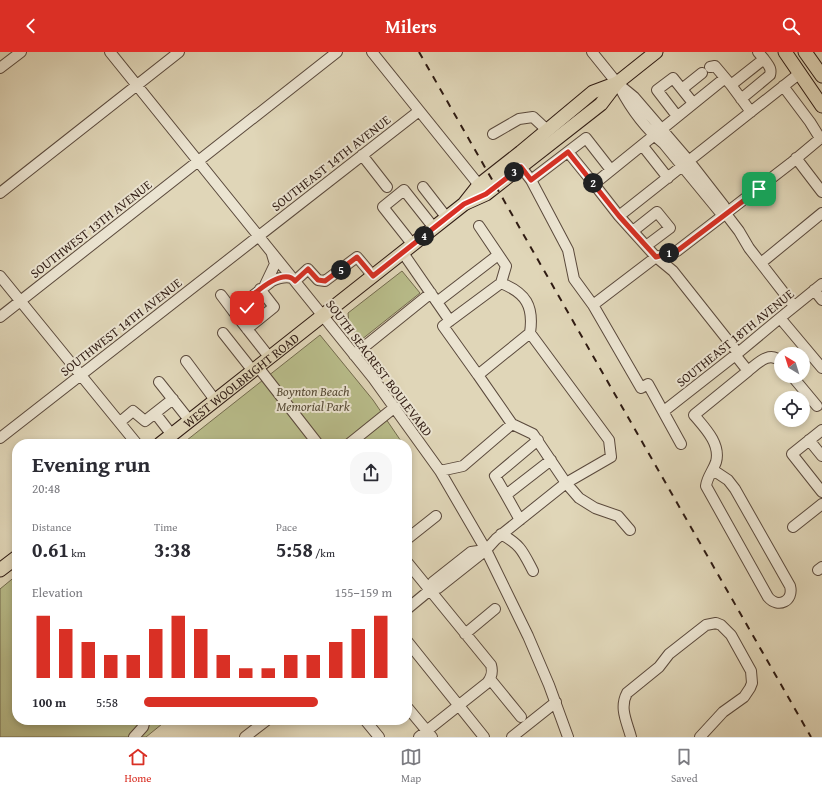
<!DOCTYPE html>
<meta charset="utf-8">
<style>
body{margin:0;font-family:"Gentium Book Plus",serif;background:#f7f7f7;color:#2b2b33;height:100vh;display:flex;flex-direction:column;font-size:15px;white-space:nowrap}
*{box-sizing:border-box;margin:0}
p{font-size:13px;color:#7c7c81}
.icon{flex:none;width:22px;height:22px;fill:none;stroke:currentColor;stroke-width:2;stroke-linecap:round;stroke-linejoin:round}
.map{position:relative;flex:1;overflow:hidden}
.side{position:absolute;left:12px;top:387px;width:400px;height:286px;display:flex;flex-direction:column;background:#fff;border-radius:16px;box-shadow:0 2px 6px #0003}
.side>*{flex:none}
.needle{width:26px;rotate:322deg}
.tools{position:absolute;left:774px;top:295px;display:grid;gap:8px}
.tools a{display:grid;place-items:center;width:36px;height:36px;border-radius:50%;background:#fff;box-shadow:0 2px 6px #0003;font-size:20px}
.pin{position:absolute;display:grid;place-items:center;width:34px;height:34px;color:#fff;margin:-17px;border-radius:8px;box-shadow:0 2px 6px #0006}
.km{position:absolute;width:20px;height:20px;margin:-10px;border-radius:50%;background:#222;color:#fff;font-size:11px;line-height:20px;text-align:center}
.round{display:grid;place-items:center;flex:none;width:42px;height:42px;border-radius:16px;background:#f7f7f7}
.overview{display:flex;align-items:center;justify-content:space-between;height:68px;padding:0 20px}
h1{font-size:22px;font-weight:700;line-height:30px}
.figures{display:grid;grid-template-columns:repeat(3,1fr);gap:6px;height:68px;padding:4px 20px}
.figures div{display:grid;align-content:center}
.figures b{font-size:20px;font-weight:700}
.figures small{font-size:11px;font-weight:400}
.figures p{font-size:11px}
.chart{height:112px;padding:8px 20px}
.chart p{display:flex;justify-content:space-between}
.chart svg{width:100%;height:72px;margin-top:4px;stroke:#d93025;stroke-width:6}
ul{padding:0 20px;list-style:none;font-size:13px}
li{display:grid;grid-template-columns:64px 48px 1fr;align-items:center;height:30px}
li i{height:10px;border-radius:5px;background:#d93025}
header{display:flex;justify-content:space-between;align-items:center;height:52px;padding:0 20px;background:#d93025;color:#fff;font-size:18px;font-weight:700}
.tab-bar{display:flex;justify-content:space-around;align-items:center;height:56px;border-top:1px solid #e1e1e2;background:#fff;font-size:11px;color:#7c7c81}
.tab-bar a{display:grid;justify-items:center;gap:2px}
.tab-bar .active{color:#d93025}
.map>svg:first-child{display:block}
</style>
<header><svg class="icon" aria-label="back" viewBox="0 0 24 24"><path d="M15 5l-7 7 7 7"/></svg>Milers<svg class="icon" aria-label="search" viewBox="0 0 24 24"><circle cx="10" cy="10" r="6"/><path d="M15 15l6 6"/></svg></header>
<div class="map">
<svg width="822" height="685" viewBox="0 0 822 685">
<rect width="100%" height="100%" fill="#e0d6b8"/>
<filter id="stains"><feTurbulence type="fractalNoise" baseFrequency=".005" numOctaves="4"/><feColorMatrix values="0 0 0 0 .2 0 0 0 0 .09 0 0 0 0 .02 0 0 0 .5 -.17"/></filter>
<radialGradient id="worn" r=".72"><stop offset=".6" stop-color="#630" stop-opacity="0"/><stop offset="1" stop-color="#630" stop-opacity=".3"/></radialGradient>
<path fill="#b8bc8a" stroke="#736b4e" d="M402 219 420 241 361 288 349 273 348 261Z
M320 283 373 348 403 392H182Z
M17 523V668H167L146 685H0V537Z"/>
<g fill="none" stroke-linecap="round" stroke-linejoin="round">
<path stroke="#bcb097" stroke-width="10" stroke-dasharray="10 5" stroke-linecap="butt" d="M260 247 267 256
M254 251 261 260
M247 256 255 265"/>
<defs>
<path id="minor" d="M110 0 373 326 440 419 486 498 528 584 549 633 568 685
M372 0 479 133
M592 0 617 31 634 45 689 109 724 154 726 162 739 179 749 196 794 254
M710 15 715 14 731 33 764 7 758 0
M0 16 21 0
M731 33 751 60
M783 34 810 70 820 86
M620 36C631 57 646 77 664 92L719 159
M682 37 702 21
M741 47 770 23C772 16 768 13 764 7
M677 64 657 38 673 26 693 51
M493 82 519 67 533 65 547 78
M642 93 668 126
M568 100 594 132 725 26
M362 103 387 135
M796 106 822 140
M521 115 531 128 586 86 611 118
M531 128 568 198 574 227 593 253 656 205 673 219 738 301
M594 132 619 164 656 205 677 199 791 111 822 85
M423 135 447 166
M0 141 179 0
M619 164 800 21
M479 174 506 214 501 231
M633 179 657 160 670 176 646 194
M413 193 383 155 404 138 434 176
M403 201 450 269
M761 211 822 161
M0 224 137 392
M295 229 308 217 318 228 325 229 357 205 373 224
M265 233 275 212 272 202
M814 238 822 248
M221 243 233 259
M437 250 498 203
M593 253 641 336 648 332 681 392
M0 265 337 0
M780 266 822 316
M247 277 274 255 260 237
M223 281 253 319
M530 281 609 388 611 405 566 431 579 446 595 456 618 464 630 478
M354 303 431 241
M270 306 233 259 272 229C279 226 285 224 292 226
M186 309 215 348
M258 315 318 392
M748 319C758 311 770 298 781 310
M478 323 443 274 501 231C526 241 534 254 530 281L478 323 512 372
M792 324 817 354
M159 330 190 369
M664 359 738 301 780 266 822 232
M155 361 172 383
M120 370 133 359 145 369 173 347
M822 378 792 402 822 440
M0 386 419 59
M809 388 822 404
M349 392 395 355
M713 418 728 428 735 437 790 534C794 549 778 557 768 545L706 434C707 425 713 419 716 410 721 392 705 376 694 363L748 319 736 304
M506 443 495 424 538 388
M520 468 506 443 551 408
M793 475 822 452
M501 482C521 493 523 500 533 519
M407 487 436 464
M407 510 491 613C493 620 492 625 487 631L419 685
M818 518 822 515
M430 538 433 530 471 500 485 498
M407 557 430 538 438 536 486 498 496 487 566 431 533 382 512 372 463 414 440 419
M465 582 495 557
M407 589 484 685
M490 627 521 665
M407 655 432 685
M365 668 379 685
M134 685 143 675 145 668
M245 685 267 668
M512 685 556 650
M631 685C627 670 619 656 627 641L659 615 669 602 706 573 716 571 721 573 731 583 751 619 752 631 750 636 744 645 723 660 700 685"/>
<g id="major">
<path d="M785 0 822 54"/>
<path d="M805 0 822 24"/>
<path d="M466 151 486 142 601 52 617 31 656 0"/>
<path id="s1" d="M160 392 464 152 479 133 521 100 593 40 617 31"/>
<path d="M0 518 17 505"/>
</g>
</defs>
<use href="#minor" stroke="#5a493c" stroke-width="12"/>
<use href="#major" stroke="#2e1a12" stroke-width="15"/>
<use href="#minor" stroke="#ebe4d1" stroke-width="10"/>
<use href="#major" stroke="#e0d6b8" stroke-width="13"/>
<path stroke="#2e1a12" stroke-width="2" stroke-dasharray="7 7" stroke-linecap="butt" d="M419 0 811 685"/>
</g>
<g fill="none" stroke-linecap="round" stroke-linejoin="round">
<defs>
<path id="route" d="M247 256 243 251C253 243 283 214 295 229L308 217 318 228 325 229 357 205 373 224 464 152 486 142 521 115 531 128 568 100 619 164 656 205 677 199 759 137"/>
</defs>
<use href="#route" stroke="#fff" stroke-width="8"/>
<use href="#route" stroke="#d93025" stroke-width="5"/>
</g>
<g text-anchor="middle" dominant-baseline="central" stroke-width="4" stroke-linejoin="round" paint-order="stroke">
<g font-size="13" fill="#2e1a12" stroke="#ebe4d1">
<text transform="translate(331 111) rotate(-38)">SOUTHEAST 14TH AVENUE</text>
<text transform="translate(91 177) rotate(-38)">SOUTHWEST 13TH AVENUE</text>
<text transform="translate(121 275) rotate(-38)">SOUTHWEST 14TH AVENUE</text>
<text transform="translate(735 286) rotate(-39)">SOUTHEAST 18TH AVENUE</text>
<text transform="translate(379 316) rotate(53)">SOUTH SEACREST BOULEVARD</text>
<text stroke="none"><textPath href="#s1" startOffset="103">WEST WOOLBRIGHT ROAD</textPath></text>
</g>
<g font-size="13" font-style="italic" fill="#574b36" stroke="#ebe4d1">
<text x="313" y="339">Boynton Beach<tspan x="313" dy="15">Memorial Park</tspan></text>
</g>
</g>
<rect width="100%" height="100%" filter="url(#stains)"/>
<rect width="100%" height="100%" fill="url(#worn)"/>
</svg>
<div class="tools">
<a><svg class="needle" viewBox="-14 -14 28 28"><path d="M0-13l5 13h-10z" fill="#e53935"/><path d="M0 13l5-13h-10z" fill="#7c7c81"/></svg></a>
<a><svg class="icon" aria-label="locate" viewBox="0 0 24 24"><circle cx="12" cy="12" r="6"/><path d="M12 2v4M12 18v4M2 12h4M18 12h4"/></svg></a>
</div>
<div class="pin" style="left:759px;top:137px;background:#1e9e55"><svg class="icon" aria-label="arrive" viewBox="0 0 24 24"><path d="M6 21V4h12l-3 4 3 4H6"/></svg></div>
<div class="pin" style="left:247px;top:256px;background:#d93025"><svg class="icon" aria-label="check" viewBox="0 0 24 24"><path d="M5 12l5 5 9-10"/></svg></div>
<b class="km" style="left:669px;top:201px">1</b>
<b class="km" style="left:593px;top:131px">2</b>
<b class="km" style="left:514px;top:120px">3</b>
<b class="km" style="left:424px;top:184px">4</b>
<b class="km" style="left:341px;top:218px">5</b>
<section class="side">
<div class="overview"><div><h1>Evening run</h1><p>20:48</p></div><a class="round"><svg class="icon" aria-label="share" viewBox="0 0 24 24"><path d="M12 15V3M7 8l5-5 5 5M5 13v7h14v-7"/></svg></a></div>
<div class="figures">
<div><p>Distance</p><b>0.61<small> km</small></b></div>
<div><p>Time</p><b>3:38</b></div>
<div><p>Pace</p><b>5:58<small> /km</small></b></div>
</div>
<div class="chart"><p><span>Elevation</span>155–159 m</p>
<svg viewBox="0 0 160 44" preserveAspectRatio="none"><path d="M5 44V6M15 44V14M25 44V22M35 44V30M45 44V30M55 44V14M65 44V6M75 44V14M85 44V30M95 44V38M105 44V38M115 44V30M125 44V30M135 44V22M145 44V14M155 44V6"/></svg>
</div>
<ul>
<li><b>100 m</b>5:58<i style="width:70%"></i></li>
</ul>
</section>
</div>
<nav class="tab-bar">
<a class="active"><svg class="icon" aria-label="home" viewBox="0 0 24 24"><path d="M3 11l9-7 9 7M6 9v11h12V9"/></svg>Home</a>
<a><svg class="icon" aria-label="map" viewBox="0 0 24 24"><path d="M3 6l6-2 6 2 6-2v14l-6 2-6-2-6 2zM9 4v14M15 6v14"/></svg>Map</a>
<a><svg class="icon" aria-label="saved" viewBox="0 0 24 24"><path d="M7 4h10v16l-5-4-5 4z"/></svg>Saved</a>
</nav>
